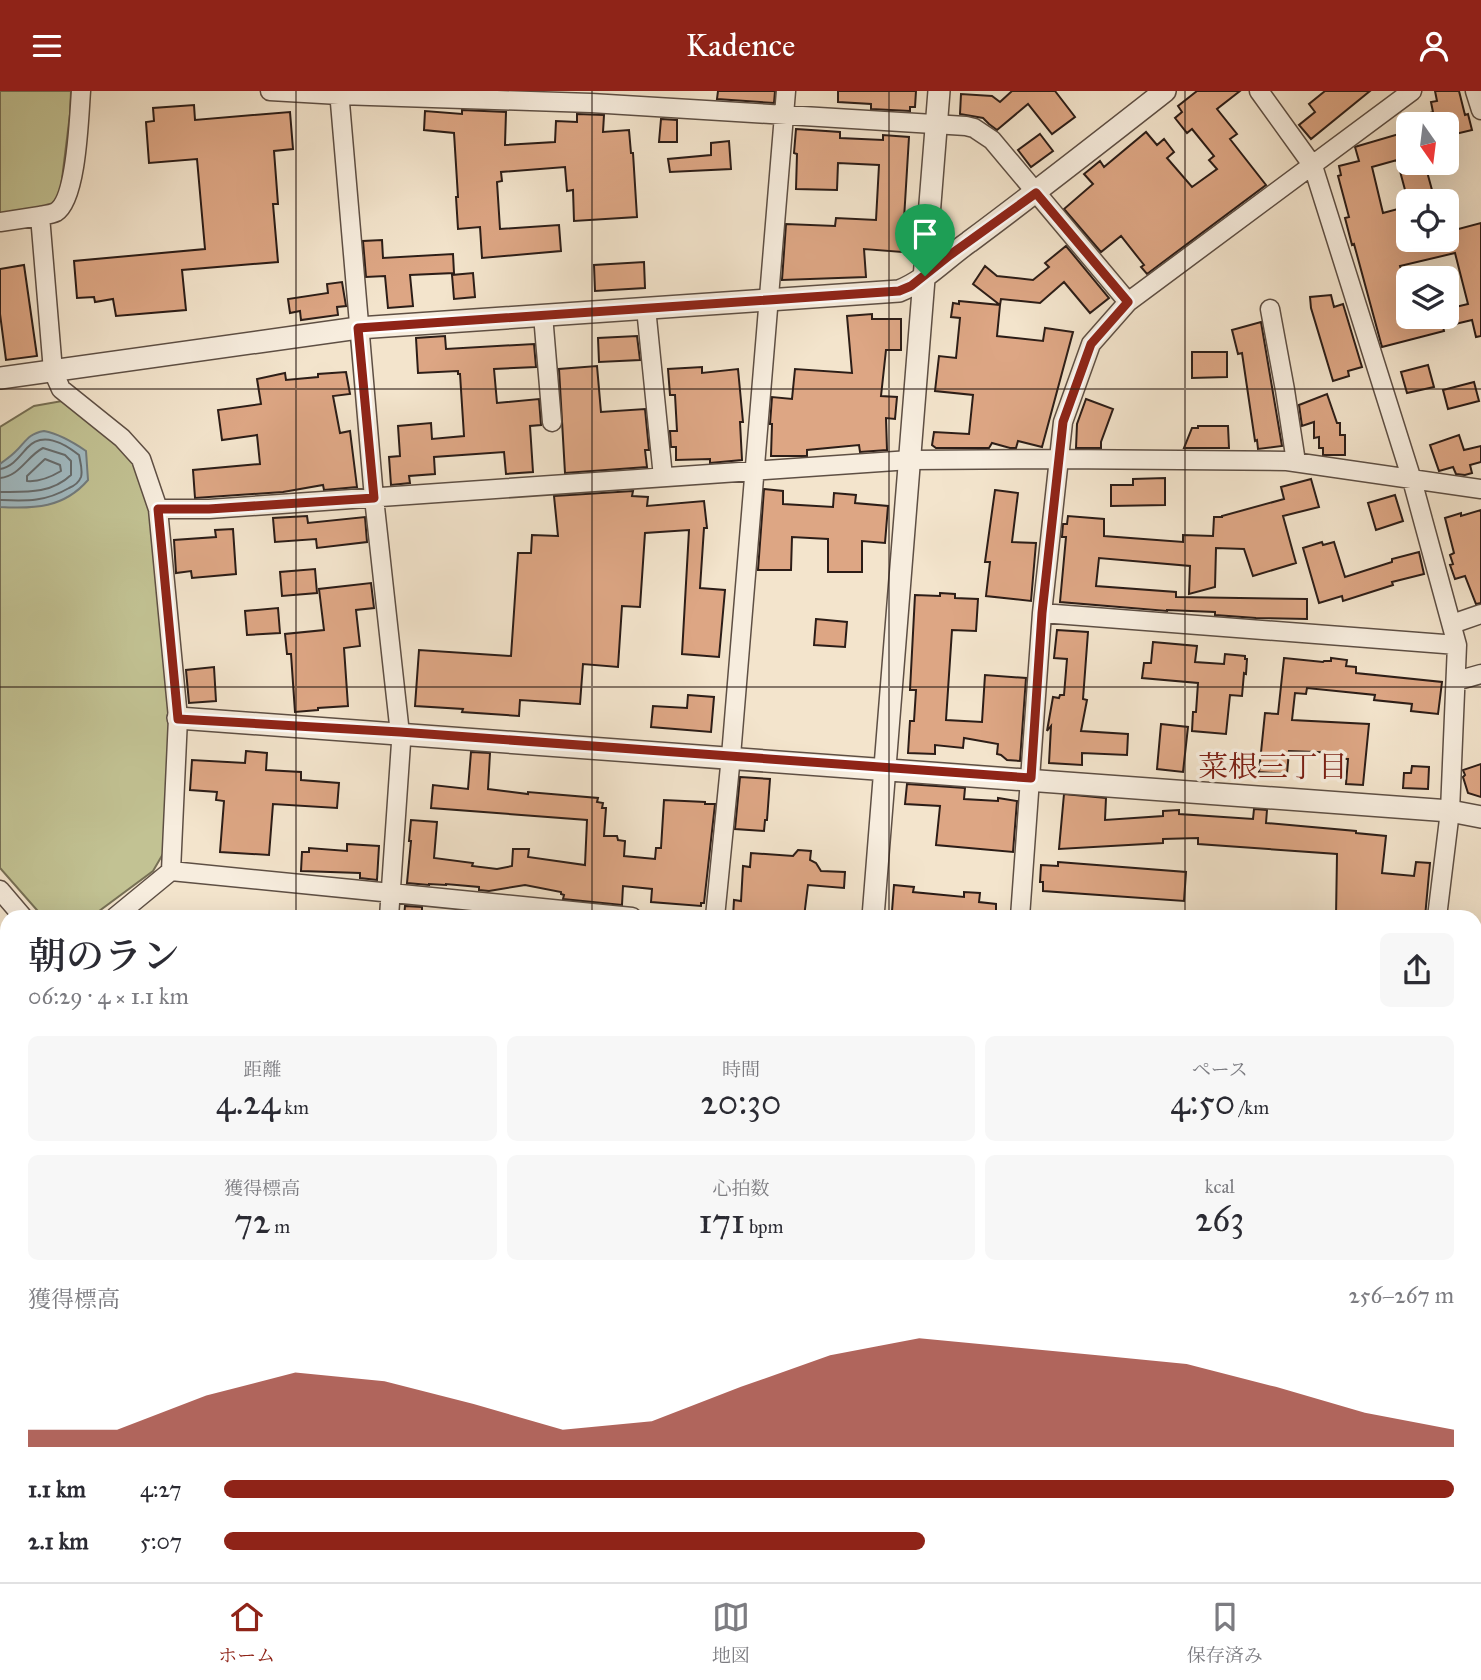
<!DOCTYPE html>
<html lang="ja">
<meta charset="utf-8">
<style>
body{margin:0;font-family:"IM FELL Great Primer","Noto Serif JP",serif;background:#f7f7f7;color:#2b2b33;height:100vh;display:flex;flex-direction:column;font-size:26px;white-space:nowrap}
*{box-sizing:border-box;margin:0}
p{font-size:23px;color:#7c7c81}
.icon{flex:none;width:38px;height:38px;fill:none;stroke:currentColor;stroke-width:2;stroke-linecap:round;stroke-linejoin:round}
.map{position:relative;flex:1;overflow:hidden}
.details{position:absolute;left:0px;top:819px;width:1482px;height:672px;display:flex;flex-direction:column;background:#fff;border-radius:21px 21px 0 0;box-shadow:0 7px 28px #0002}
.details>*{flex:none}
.needle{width:46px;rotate:166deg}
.controls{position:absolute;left:1396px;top:21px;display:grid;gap:14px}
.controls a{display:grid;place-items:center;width:63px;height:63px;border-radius:10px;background:#fff;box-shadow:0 7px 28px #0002;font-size:35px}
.pin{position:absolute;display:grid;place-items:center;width:60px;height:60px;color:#fff;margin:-72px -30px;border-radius:50% 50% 50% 0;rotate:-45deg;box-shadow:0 0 7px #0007}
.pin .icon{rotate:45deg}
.round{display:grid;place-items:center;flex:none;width:74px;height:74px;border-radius:10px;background:#f7f7f7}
.summary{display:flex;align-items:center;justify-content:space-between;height:119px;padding:0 28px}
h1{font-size:38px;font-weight:600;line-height:52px}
.figures{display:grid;grid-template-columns:repeat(3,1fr);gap:10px;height:119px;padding:7px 28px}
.figures div{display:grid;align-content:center;border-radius:10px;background:#f7f7f7;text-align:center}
.figures b{font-size:35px;font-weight:600}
.figures small{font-size:19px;font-weight:400}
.figures p{font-size:19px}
.chart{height:196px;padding:14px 28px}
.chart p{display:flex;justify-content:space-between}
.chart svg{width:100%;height:126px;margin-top:7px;fill:#8f2418;opacity:.7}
ul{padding:0 28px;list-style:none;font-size:23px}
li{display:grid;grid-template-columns:112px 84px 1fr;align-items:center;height:52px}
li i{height:18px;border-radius:9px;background:#8f2418}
header{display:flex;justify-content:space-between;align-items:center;height:91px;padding:0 28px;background:#8f2418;color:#fff;font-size:32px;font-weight:600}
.tabs{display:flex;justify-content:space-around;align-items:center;height:98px;border-top:2px solid #e1e1e2;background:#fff;font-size:19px;color:#7c7c81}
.tabs a{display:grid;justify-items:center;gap:4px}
.tabs .on{color:#8f2418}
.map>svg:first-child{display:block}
</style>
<header><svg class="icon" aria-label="menu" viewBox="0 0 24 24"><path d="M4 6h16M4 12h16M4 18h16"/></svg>Kadence<svg class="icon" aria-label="person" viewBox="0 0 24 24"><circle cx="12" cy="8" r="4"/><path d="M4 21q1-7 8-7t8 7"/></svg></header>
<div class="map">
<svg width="1481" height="1491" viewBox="0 0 1481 1491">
<rect width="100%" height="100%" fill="#f3e4cc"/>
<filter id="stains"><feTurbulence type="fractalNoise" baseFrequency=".00286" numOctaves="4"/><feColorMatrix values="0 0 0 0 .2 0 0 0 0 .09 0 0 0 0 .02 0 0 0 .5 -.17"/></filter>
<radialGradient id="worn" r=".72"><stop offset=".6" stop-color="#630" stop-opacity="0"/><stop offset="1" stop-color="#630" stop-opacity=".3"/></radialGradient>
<path fill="#c2c293" stroke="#777055" stroke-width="2" d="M0 0H71L70 23 60 104 51 114 0 124Z
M62 310 125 359 146 392 172 611 167 756 153 780 91 826H43L0 777V336L34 315Z"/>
<path fill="#a1bbc3" stroke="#727c7e" stroke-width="2" d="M44 340C60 343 73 351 86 360L88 389C64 417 34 418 0 416V373C5 369 10 366 15 361 26 351 27 343 44 340Z"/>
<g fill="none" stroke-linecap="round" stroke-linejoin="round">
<path stroke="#666c6d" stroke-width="2" d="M45 368 60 374 61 380C51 386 39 391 27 390V385Z
M0 378C12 376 19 366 27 357 42 340 64 352 79 364 80 370 83 379 81 386 79 391 74 395 69 397 45 411 27 410 0 409
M0 387C20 385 27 365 43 357L65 364 71 370V384C51 403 26 401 0 401"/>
</g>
<path fill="#dda684" stroke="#2c1d17" stroke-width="2" d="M718 0H775L774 12 717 8Z
M838 0H916L915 16H910V20L871 18V13L838 11Z
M1012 0H1055L1075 26 1052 43 1028 13 997 39 989 33 983 27 960 23 961 3 992 5 1000 11Z
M1197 0H1240L1217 18 1237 43 1230 48 1266 94 1147 183 1141 176 1144 174 1121 145 1101 161 1064 118 1093 93 1084 83 1100 70 1104 76 1146 41 1157 54 1164 48 1174 61 1167 67 1192 96 1217 78 1209 69 1214 65 1192 38 1187 42 1175 27 1182 21 1178 15Z
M1325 0H1370L1311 48 1299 34 1315 21 1309 13Z
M1435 0H1459L1465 24 1468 23 1472 39 1447 45V33H1406L1405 30 1433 21 1431 11 1437 10Z
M194 14 195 29 290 21 293 58 274 60 278 113H273L278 171 182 179 186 219 116 225 113 208 95 211 94 206 77 207 74 170 205 158 197 68 149 72 146 31 154 30 153 17Z
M462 19 506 21 505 54 555 51 556 30 577 31V23L604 24 603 41 629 39 631 62H633L637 126 574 130 573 99 567 100 565 76 501 81 502 90 497 91 500 138 559 134 561 160 482 167 480 136 458 138 456 106H458L454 42 424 39 425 20 462 23Z
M661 28 677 29V51H659Z
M796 38 840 41V47L883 49V44L909 46 902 161 864 158 866 186 782 189 786 133 835 135 836 127 876 129 879 74 838 72 837 99 796 98 797 63 794 62Z
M1409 40V81L1426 77 1435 110H1408L1397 69 1372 76 1383 122 1409 115V149H1447V141L1481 132V245L1476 246 1472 229 1447 235V218L1468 213 1455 162 1400 175 1409 208V226H1441L1444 240 1382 256 1354 153 1352 154 1345 127 1349 126 1338 85 1341 84 1339 75 1359 70 1355 56 1358 55Z
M1040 43 1053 60 1031 76 1018 59Z
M729 50 731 78 670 81 668 68 711 64V52Z
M382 149 383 167 453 163 454 182 410 184 413 215 388 217 385 185 366 186 363 150Z
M1066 155 1109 207 1090 222 1064 191 1040 212 1001 208 1000 214 973 193 985 175 997 185 1033 189 1049 176 1045 172Z
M644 171 645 197 595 200 594 174Z
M24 174 37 265 6 269 0 223V178Z
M473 182 475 206 454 208 452 184Z
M342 191 346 215 337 216 338 224 301 229 300 220 290 222 288 208 328 202 327 193Z
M1331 204 1334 216 1343 213 1362 276 1348 280 1349 285 1333 290 1311 217 1310 206Z
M959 210 1000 214 997 245 1043 250 1045 237 1073 241 1042 356 1018 350 1016 357H1010L992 352 989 357H936L932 354 934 341 969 343 973 304 935 300 939 265 956 267 960 227 951 226 953 212 959 213Z
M872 223V228H901V259H886L881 305 897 306 895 328 886 327 887 359 860 361 859 354 807 359V365H771L772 333H770L772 306 792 308 795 278 852 282 847 225Z
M1261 231 1282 355 1258 358 1257 349 1255 350 1242 262 1238 263 1232 239Z
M445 245 446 258 534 253 536 276 494 278 497 312 539 308 541 334 530 335 533 381 506 383 504 361 434 366 435 383 409 385 410 392 391 394 389 366 400 365 398 335 431 332 432 348 464 345 460 283H458V280L418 282 416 247Z
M637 245 640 269 599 271 598 247Z
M1192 261H1227V286L1192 287Z
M1428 274 1434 296 1407 302 1401 281Z
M597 275 601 321 645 318 649 359H645L647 376 565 382 559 278Z
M702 276V282L738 278 743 331H740L742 369 710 372V368L676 369V356H671L670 340H677L675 304H670L668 278Z
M346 281 350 303 333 305 340 342 350 340 357 396 324 399 323 394 283 401 195 407 193 379 260 373 257 344 222 349 218 319 261 313 257 288 285 282 286 289 318 286V283Z
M1474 291 1479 310 1448 318 1443 299Z
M1327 303 1337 332H1340V344H1345V364H1323V357H1319V346L1314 347V331L1302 335 1299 314Z
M1086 308 1113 318 1101 351V357H1076L1077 333Z
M1198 335H1228L1229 357H1184L1192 337H1198Z
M1459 344 1464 359 1481 355V371L1470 374 1472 382 1465 384 1456 383 1453 376 1439 380 1430 354Z
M1165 387V414L1111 415V394H1133V388Z
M1311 388 1319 416 1283 425 1296 472 1253 485 1244 458 1216 457 1215 496 1189 503 1190 475 1099 467 1096 495 1176 501V506L1307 508V528L1256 527 1215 524V521L1167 519V520L1060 511 1066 446H1062L1063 433H1067L1068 425 1104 428V445L1183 451V444L1213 445 1214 426H1222V425L1284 408 1281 396Z
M764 398 783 400V413L833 416 834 402 856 404 855 412 888 415 885 452 862 450V481H828V448L792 446 791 479H758Z
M995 399 1018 402 1012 451 1036 452 1031 510 986 505 990 471H985Z
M633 400 632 405 648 406 647 415 704 410 707 437H704L700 497 725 499 719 566 682 563 689 439 645 442 640 516 622 515 618 576 583 573 580 613 520 609 519 625 462 621 463 618 415 615 419 559 511 565 518 462H531L532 444 558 445 554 405Z
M1395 404 1403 430 1376 439 1368 412Z
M1481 419V512L1476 513 1465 485 1455 488 1450 474 1453 473 1450 464 1454 462 1445 427 1461 422V425Z
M307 425 308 432 365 426 367 451 317 457 316 448 275 451 273 427Z
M233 438 236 483 192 487 191 480 176 482 174 449 216 446 215 439Z
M1322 451 1323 454 1334 451 1345 486 1392 471V468L1419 461 1424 483 1392 491 1393 494 1343 510 1342 505 1319 512 1303 457Z
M315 478 317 502 282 505 280 481Z
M371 492 374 517 356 519 360 555 344 557 348 615 318 617V619L295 621 291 563H287L285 543 324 539 319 498Z
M940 502 955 503V507L978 508 976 540 952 539 946 629 982 631 985 584 1026 587 1020 670 1007 669 1001 664 997 663 998 653 964 647 963 657 935 654V663L908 662 910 630H914L916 599H910L915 504 940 505Z
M278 517 280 542 247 544 245 520Z
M816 528 847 531 845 556 814 554Z
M1057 539 1088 541 1083 608 1087 609 1081 640 1128 643 1127 664 1082 662V674L1049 672 1051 635 1047 640 1053 606 1059 607 1060 604H1064L1067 568 1054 567Z
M1153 551 1197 555 1195 571 1224 573 1225 563 1245 565V568H1247L1246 583 1244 582 1242 605 1230 604 1226 643 1192 640 1193 621H1196L1198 592 1142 587 1144 572H1151Z
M1284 567 1323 571 1324 570H1331V567L1347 569 1346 575 1356 576V582L1442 591 1438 623 1411 620 1412 613 1374 609 1375 604 1307 597 1306 603 1295 602 1292 629 1369 633 1363 694 1346 693 1348 668H1342L1343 662 1289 660 1287 683 1259 681 1265 622 1278 623Z
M214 576 216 610 189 612 186 579Z
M688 604 714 606 711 641 651 636 653 615 687 617Z
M1161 633 1188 636 1183 681 1157 678Z
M246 660 267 662 266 679 301 681V689L339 692 337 717 273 713 269 764 220 761 224 710 216 709 217 701 190 699 192 669 245 672Z
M471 661 490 662 488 698 528 703V701L598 707 597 711 603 712 602 717H606L604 745H617L618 749 625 750 624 765 655 768 656 757H661L664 709 705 711V713H715L704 812H701V815L651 811 652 798 623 795 622 814 563 808 564 804 561 803V801L525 794 489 800 479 799V796L446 793V794L429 793V794L407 792 411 750H409L411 729 437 731 434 767 473 772 472 775 497 778 512 775 513 758H529L528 766 585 774 587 729 431 717 433 694 468 698Z
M1481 673V706L1468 702 1463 686 1465 684 1463 679Z
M1412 675 1429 676 1428 698 1403 697 1404 682H1411Z
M740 686 770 688 767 729H765L764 740 735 738Z
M907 693 965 697 964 708 998 710V707L1017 710 1013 761 936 754 940 715 905 713Z
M1064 703 1106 707 1105 729 1163 725V720L1179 719V723L1253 728 1254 718 1267 719 1266 732 1356 740V742L1386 745 1382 782 1414 785 1416 771 1430 772 1425 826H1336L1337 763 1198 753V747L1163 748V752L1059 758Z
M347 753 379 755 377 789 360 787V782L301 780 302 761H309V757L347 760Z
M798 759 811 760 810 769 816 772 821 780 845 781 844 797 808 794 804 826H733L734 809 741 810 743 775 750 776 751 762 793 765Z
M1058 771 1186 781 1184 810 1043 800V791H1040L1041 774 1058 775Z
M894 794 914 796 913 801 964 806V801L980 802 979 811 996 813V826H953L892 820Z
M405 815 422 816V826H404Z"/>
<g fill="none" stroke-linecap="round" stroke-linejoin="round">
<defs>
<path id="minor" d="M270 0 339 4 591 12 966 35 974 37 992 49 1128 211
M339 0 374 407 401 652 389 826
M1259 0 1313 75 1412 389 1457 554 1450 720 1437 826
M1475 0 1481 19
M40 125C45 124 52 123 56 121 77 108 79 25 81 0
M0 131 40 125 53 280 61 298 122 347 141 368 158 418 178 627 171 780
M646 217 663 386
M1270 218 1285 299 1296 371
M543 224 552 331
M158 418H209L910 369 1058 368 1287 370 1481 398
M1042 522 1457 554
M1452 533 1481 523
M1456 590 1481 583
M0 799 23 826
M115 826 171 780 632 826
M715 826 731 665 786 0
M1020 826 1042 522 1063 331 1091 253 1128 211 1412 0
M0 924 7 918
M1475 932 1481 937
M1475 1119 1481 1117
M0 1130 7 1139
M1475 1157 1481 1171
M0 1200 7 1195
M1475 1308 1481 1324
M0 1386 7 1381
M297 1484 298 1491
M1395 1484 1397 1491
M167 1491 172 1484
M459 1491V1484
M972 1491 973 1484
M1040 1491 1059 1484"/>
<path id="tertiary" d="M0 287 358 237 899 200C925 190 946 167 969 151 1035 102 1100 51 1165 0
M178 627C602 654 1026 687 1450 720L1481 726
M873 826 939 0
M818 1491 819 1484"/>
</defs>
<use href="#minor" stroke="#5e4f44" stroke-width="21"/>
<use href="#tertiary" stroke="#5e4f44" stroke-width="24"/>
<use href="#minor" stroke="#f7edde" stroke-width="18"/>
<use href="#tertiary" stroke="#f7edde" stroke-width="21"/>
</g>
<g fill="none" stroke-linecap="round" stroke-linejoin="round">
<defs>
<path id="route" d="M1036 102 1128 211 1091 253 1063 331 1042 522 1031 687 400 641 178 628 158 418H209L374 407 358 237 899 200 911 195 950 164Z"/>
</defs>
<use href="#route" stroke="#fff" stroke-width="14"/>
<use href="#route" stroke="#8f2418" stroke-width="9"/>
</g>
<path fill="none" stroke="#2c1d17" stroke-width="2" stroke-opacity="0.55" d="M296 0V826M592 0V826M889 0V826M1185 0V826M0 298H1481M0 596H1481M0 895H7M1475 895H1481M0 1193H7M1475 1193H1481M296 1484V1491M592 1484V1491M889 1484V1491M1185 1484V1491"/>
<g text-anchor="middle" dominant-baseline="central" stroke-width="7" stroke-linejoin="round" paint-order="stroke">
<g font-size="30" fill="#7a1f14" stroke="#f7edde">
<text x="1273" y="676">菜根三丁目</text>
</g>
</g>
<rect width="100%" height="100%" filter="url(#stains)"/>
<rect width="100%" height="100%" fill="url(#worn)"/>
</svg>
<div class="controls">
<a><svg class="needle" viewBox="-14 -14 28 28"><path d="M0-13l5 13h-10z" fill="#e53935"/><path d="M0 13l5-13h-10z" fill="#7c7c81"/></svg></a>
<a><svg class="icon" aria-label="locate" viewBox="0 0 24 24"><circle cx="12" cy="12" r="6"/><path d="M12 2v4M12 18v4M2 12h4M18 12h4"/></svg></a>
<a><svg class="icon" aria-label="layers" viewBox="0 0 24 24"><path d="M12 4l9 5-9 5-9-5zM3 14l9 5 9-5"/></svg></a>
</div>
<div class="pin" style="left:925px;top:185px;background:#1e9e55"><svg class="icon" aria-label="arrive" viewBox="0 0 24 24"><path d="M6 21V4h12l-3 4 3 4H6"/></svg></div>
<section class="details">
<div class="summary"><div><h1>朝のラン</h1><p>06:29 · 4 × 1.1 km</p></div><a class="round"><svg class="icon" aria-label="share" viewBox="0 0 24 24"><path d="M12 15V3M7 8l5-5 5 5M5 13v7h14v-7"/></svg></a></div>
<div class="figures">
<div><p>距離</p><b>4.24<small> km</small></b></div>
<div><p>時間</p><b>20:30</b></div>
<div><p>ペース</p><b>4:50<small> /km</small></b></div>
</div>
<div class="figures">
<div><p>獲得標高</p><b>72<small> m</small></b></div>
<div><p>心拍数</p><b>171<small> bpm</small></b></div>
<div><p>kcal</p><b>263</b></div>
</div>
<div class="chart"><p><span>獲得標高</span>256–267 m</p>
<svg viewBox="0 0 160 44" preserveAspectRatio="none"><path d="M0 44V38L10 38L20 26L30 18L40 21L50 29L60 38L70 35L80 23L90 12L100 6L110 9L120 12L130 15L140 23L150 32L160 38V44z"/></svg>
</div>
<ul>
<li><b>1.1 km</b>4:27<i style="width:100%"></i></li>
<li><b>2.1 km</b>5:07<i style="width:57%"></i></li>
</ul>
</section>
</div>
<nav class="tabs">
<a class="on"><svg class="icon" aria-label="home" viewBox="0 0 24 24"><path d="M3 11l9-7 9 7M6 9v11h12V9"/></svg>ホーム</a>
<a><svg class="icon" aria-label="map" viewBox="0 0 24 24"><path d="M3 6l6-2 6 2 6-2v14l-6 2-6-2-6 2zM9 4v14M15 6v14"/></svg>地図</a>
<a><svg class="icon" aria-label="saved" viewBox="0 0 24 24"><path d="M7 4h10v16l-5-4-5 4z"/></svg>保存済み</a>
</nav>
